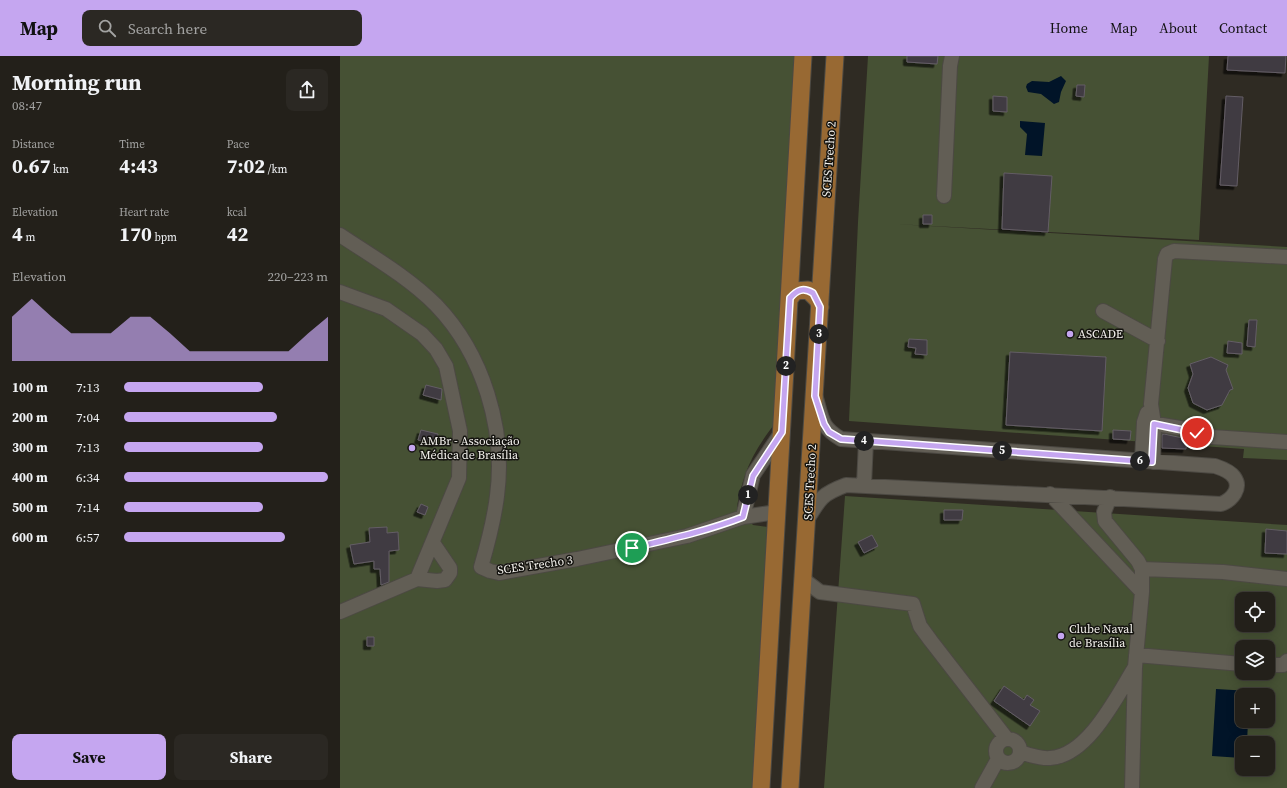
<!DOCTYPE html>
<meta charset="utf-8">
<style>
body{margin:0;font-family:"Source Serif 4",serif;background:#2b2823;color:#f1f3f6;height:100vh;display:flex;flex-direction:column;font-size:15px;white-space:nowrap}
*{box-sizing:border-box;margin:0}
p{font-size:13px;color:#a3a3a2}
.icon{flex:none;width:22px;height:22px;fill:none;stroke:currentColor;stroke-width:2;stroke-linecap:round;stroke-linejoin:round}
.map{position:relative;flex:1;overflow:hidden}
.sheet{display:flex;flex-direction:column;background:#23201a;width:340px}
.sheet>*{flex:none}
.fabs{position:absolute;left:895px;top:536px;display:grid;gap:8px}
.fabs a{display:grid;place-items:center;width:40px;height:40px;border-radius:8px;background:#23201a;box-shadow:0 2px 10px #0003,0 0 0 1px #403e39;font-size:20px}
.pin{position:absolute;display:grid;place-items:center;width:34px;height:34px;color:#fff;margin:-17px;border:2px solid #fff;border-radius:50%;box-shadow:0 1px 4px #0007}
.km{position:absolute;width:20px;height:20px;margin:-10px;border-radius:50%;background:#222;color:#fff;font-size:11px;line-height:20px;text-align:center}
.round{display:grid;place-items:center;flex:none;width:42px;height:42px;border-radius:8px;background:#2b2823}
.overview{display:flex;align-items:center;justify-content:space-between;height:68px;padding:0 12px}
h1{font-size:22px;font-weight:700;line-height:30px}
.figures{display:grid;grid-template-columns:repeat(3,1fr);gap:6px;height:68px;padding:4px 12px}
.figures div{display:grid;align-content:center}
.figures b{font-size:20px;font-weight:700}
.figures small{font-size:11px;font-weight:400}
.figures p{font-size:11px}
.chart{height:112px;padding:8px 12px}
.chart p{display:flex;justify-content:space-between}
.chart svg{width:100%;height:72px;margin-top:4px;fill:#c5a6f0;opacity:.7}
.button{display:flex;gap:8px;margin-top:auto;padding:8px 12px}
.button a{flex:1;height:46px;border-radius:8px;background:#c5a6f0;color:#111;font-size:16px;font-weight:700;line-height:46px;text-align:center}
.button a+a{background:#2b2823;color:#f1f3f6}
ul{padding:0 12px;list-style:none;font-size:13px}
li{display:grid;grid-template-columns:64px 48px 1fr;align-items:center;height:30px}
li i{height:10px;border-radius:5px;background:#c5a6f0}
header{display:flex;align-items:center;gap:24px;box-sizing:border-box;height:56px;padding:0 20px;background:#c5a6f0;color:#111}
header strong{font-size:19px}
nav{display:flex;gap:22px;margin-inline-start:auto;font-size:14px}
.search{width:280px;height:36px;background:#2b2823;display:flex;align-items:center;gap:10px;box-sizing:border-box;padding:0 14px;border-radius:8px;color:#a3a3a2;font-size:15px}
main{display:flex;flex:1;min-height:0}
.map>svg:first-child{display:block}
</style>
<header>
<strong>Map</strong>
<div class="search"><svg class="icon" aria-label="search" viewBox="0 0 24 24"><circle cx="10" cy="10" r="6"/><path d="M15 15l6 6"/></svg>Search here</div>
<nav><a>Home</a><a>Map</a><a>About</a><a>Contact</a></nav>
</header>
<main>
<section class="sheet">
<div class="overview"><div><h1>Morning run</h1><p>08:47</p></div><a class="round"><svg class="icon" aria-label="share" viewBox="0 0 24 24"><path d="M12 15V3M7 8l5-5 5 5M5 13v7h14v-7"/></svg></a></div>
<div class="figures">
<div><p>Distance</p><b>0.67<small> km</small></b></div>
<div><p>Time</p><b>4:43</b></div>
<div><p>Pace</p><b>7:02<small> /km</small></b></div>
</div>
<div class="figures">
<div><p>Elevation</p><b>4<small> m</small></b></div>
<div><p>Heart rate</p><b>170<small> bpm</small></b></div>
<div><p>kcal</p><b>42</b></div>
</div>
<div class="chart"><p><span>Elevation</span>220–223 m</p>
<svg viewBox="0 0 160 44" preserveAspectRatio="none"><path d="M0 44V17L10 6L20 17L30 27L40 27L50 27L60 17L70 17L80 27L90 38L100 38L110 38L120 38L130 38L140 38L150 27L160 17V44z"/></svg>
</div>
<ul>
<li><b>100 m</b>7:13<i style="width:68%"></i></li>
<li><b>200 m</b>7:04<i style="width:75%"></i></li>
<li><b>300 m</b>7:13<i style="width:68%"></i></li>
<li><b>400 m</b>6:34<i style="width:100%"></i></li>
<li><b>500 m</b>7:14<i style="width:68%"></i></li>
<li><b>600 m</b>6:57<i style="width:79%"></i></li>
</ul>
<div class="button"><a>Save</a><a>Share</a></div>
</section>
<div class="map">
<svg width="947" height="732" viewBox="0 0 947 732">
<defs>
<filter id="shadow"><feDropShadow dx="-3.5" dy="3.5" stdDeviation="0" flood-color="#0009"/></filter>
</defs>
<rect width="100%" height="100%" fill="#2f2b23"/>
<path fill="#465134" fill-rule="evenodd" d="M0 0H456L436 366C413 396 404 414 397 451L413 469 428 471 414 732H0Z
M528 0H869L859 184 555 168 947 191V404L903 402 904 393 509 365 518 166Z
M505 440 947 469V732H484ZM902 543H928V569H902ZM902 591H928V617H902ZM902 639H928V665H902ZM902 687H928V713H902Z"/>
<path fill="#011428" d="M721 20 726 25 721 36 719 46 714 48 701 38 688 36 686 31 687 28 692 25 709 26Z
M680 65 705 67 702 100 685 99 687 78 680 71Z
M876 633 910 635V639H902V665H908L907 687H902V702L872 700Z"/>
<path fill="#403a42" stroke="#635d65" filter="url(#shadow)" d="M567 0H598L597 8 567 6Z
M888 0H946L945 17 887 14Z
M737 29H745L744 41 736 40Z
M653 40 667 41V56L653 55Z
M886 40 903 41 897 130 880 129Z
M664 117 712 120 708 176 662 173Z
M583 159H592V168H583Z
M909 264H917L915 291 907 290Z
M569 283 587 284V299L575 298 576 292 568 291Z
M888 285 902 287V298L887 297Z
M670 296 766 301 762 375 666 369Z
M871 301 888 309 886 314 893 333 890 334 882 349 867 354 853 347 848 332 853 318 850 308Z
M86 329 102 333 101 344 83 339Z
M81 374 98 378 96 388 78 384Z
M773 374 791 375 790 384 773 383Z
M824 378 847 383 846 393 822 392V379Z
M81 448 88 451 85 459 77 456Z
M604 454H623L622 464H604Z
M47 471V477L58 476 59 494 49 495V526L41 529 40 513H34V505L14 508 10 489 30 486 29 472Z
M926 473 947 475V498L925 497Z
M532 479 538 490 524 497 518 486Z
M27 581H34V590H27Z
M664 630 684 644 687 639 694 644 690 649 700 655 690 670 654 645Z"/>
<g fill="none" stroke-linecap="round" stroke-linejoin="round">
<defs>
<path id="minor" d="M604 140 610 10 612 0
M0 179C33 201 68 221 96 249 143 298 166 373 157 440 154 464 148 487 141 511L150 515 159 517 237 503 347 480 403 461 437 456
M0 236 46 253 82 278 96 293 106 310 120 375 119 422 77 523
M763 255 818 285
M804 366 840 372 872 381 947 386
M802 405 804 366 807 357
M813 406 814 368 811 348 825 203 827 198 834 195 947 201
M524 429 526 385
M710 438 802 536
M770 441 764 456 765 465 798 505 802 513V536L795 611 792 732
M403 461 413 419 442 376
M467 464C480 442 482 438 506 429L881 448C892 444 902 432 894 421 890 415 881 412 875 410L501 383C481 371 482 363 476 342
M802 513 883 516 947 523
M464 524 480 536 573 548 580 570 591 585 667 683
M0 556 77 523 97 525 105 524 110 517V512L93 487
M796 599 902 608
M928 609H943L947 605
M656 695a12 12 0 1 1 24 0a12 12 0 1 1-24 0Z
M680 696C689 699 700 703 710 702 748 700 777 640 795 611
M642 732 658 703"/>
<path id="major" d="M450 242 455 235 468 234 478 244 480 251
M421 732 463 0
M450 732 495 0"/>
</defs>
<use href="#minor" stroke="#4c4943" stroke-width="16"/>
<use href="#major" stroke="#4c4943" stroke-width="19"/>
<use href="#minor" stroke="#625e55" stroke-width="14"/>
<use href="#major" stroke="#986933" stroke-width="17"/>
</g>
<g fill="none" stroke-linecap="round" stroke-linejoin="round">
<defs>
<path id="route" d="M292 492C330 483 367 475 403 461L413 420 442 376 450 242C457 234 463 231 473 237L480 251 475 340 484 368 489 376 501 383 812 406 814 368 857 377"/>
</defs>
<use href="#route" stroke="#fff" stroke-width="8"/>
<use href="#route" stroke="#c5a6f0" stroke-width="5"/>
</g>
<g fill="#c5a6f0" stroke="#151410" stroke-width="1.5">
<circle cx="730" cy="278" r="4"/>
<circle cx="72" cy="392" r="4"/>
<circle cx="721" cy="580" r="4"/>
</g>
<g text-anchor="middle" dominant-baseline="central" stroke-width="3" stroke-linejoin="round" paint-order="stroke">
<g font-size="12" fill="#f4f2ed" stroke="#151410">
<text transform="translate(489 103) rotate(-86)">SCES Trecho 2</text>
<text transform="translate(470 426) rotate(-87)">SCES Trecho 2</text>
<text transform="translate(195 509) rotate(-8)">SCES Trecho 3</text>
</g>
<g font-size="12" fill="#f4f2ed" stroke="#151410" text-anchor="start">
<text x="738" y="278">ASCADE</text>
<text x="80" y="385">AMBr - Associação<tspan x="80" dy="14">Médica de Brasília</tspan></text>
<text x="729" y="573">Clube Naval<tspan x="729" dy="14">de Brasília</tspan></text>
</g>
</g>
</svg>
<div class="fabs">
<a><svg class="icon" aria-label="locate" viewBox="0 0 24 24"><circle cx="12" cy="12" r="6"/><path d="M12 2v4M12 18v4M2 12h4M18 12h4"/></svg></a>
<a><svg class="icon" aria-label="layers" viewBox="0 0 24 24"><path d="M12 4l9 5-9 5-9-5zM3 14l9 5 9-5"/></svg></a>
<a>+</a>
<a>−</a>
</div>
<div class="pin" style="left:292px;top:492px;background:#1e9e55"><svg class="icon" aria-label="arrive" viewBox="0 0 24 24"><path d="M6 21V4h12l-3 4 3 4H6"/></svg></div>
<div class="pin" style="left:857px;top:377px;background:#d93025"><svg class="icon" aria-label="check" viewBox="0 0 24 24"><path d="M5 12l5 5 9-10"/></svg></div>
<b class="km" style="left:408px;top:439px">1</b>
<b class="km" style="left:446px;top:310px">2</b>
<b class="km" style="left:479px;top:278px">3</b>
<b class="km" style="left:524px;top:385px">4</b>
<b class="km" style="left:662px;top:395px">5</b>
<b class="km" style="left:800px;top:405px">6</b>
</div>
</main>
